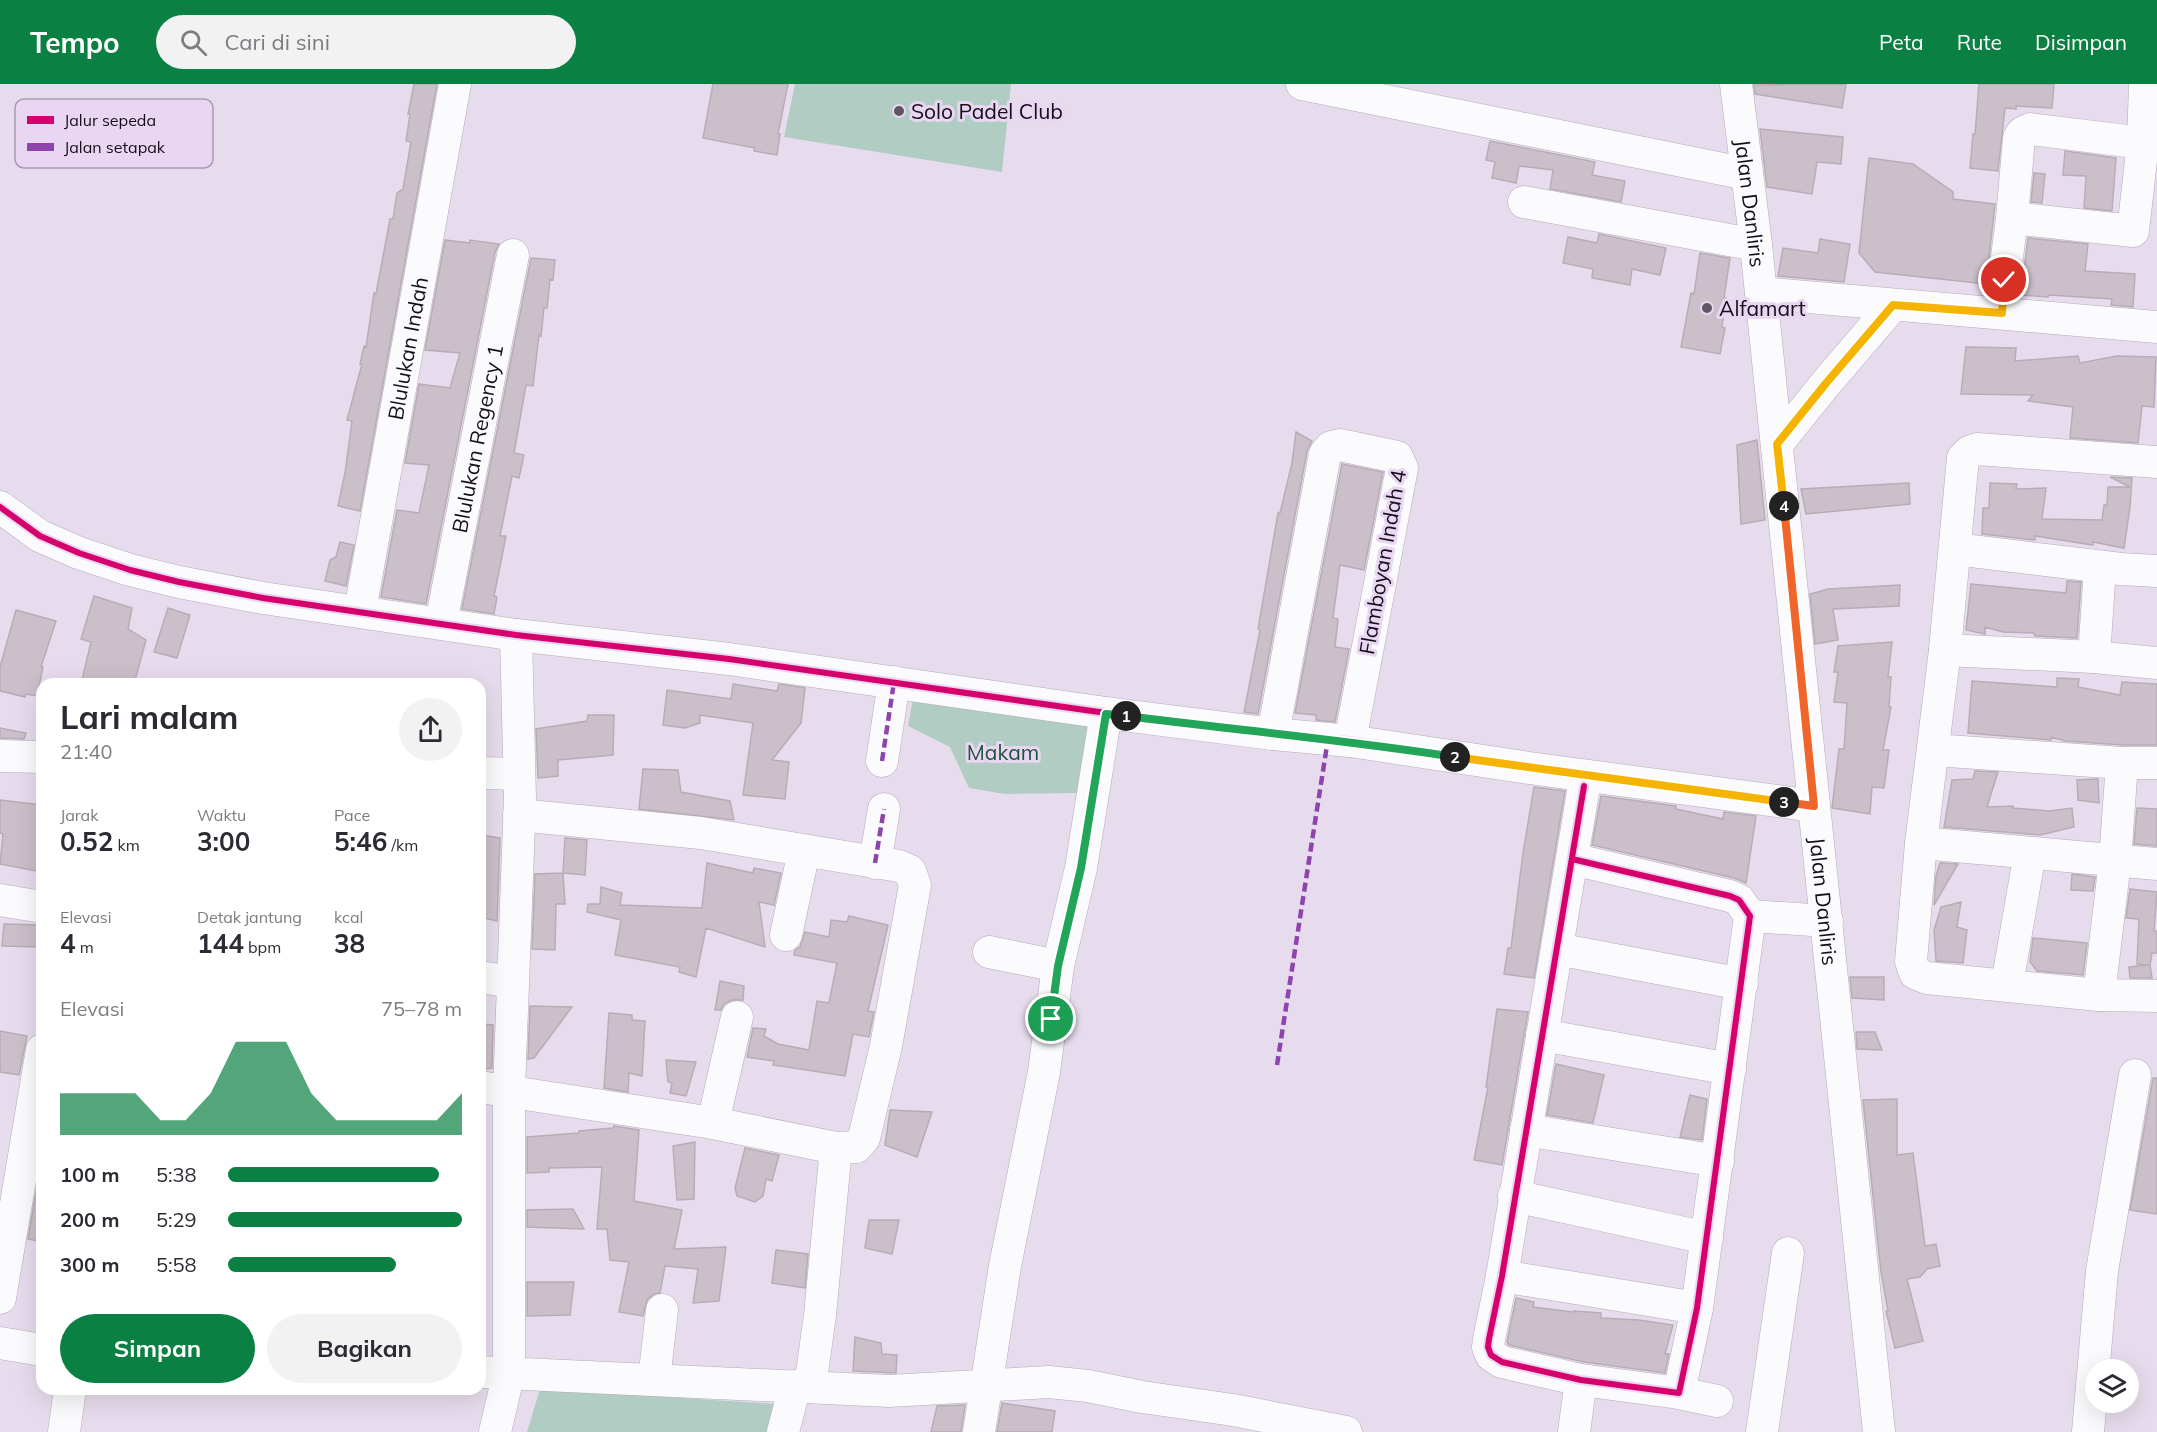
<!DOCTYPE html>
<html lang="id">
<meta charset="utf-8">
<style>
body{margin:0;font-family:Mulish,sans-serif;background:#f2f2f3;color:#2b2b33;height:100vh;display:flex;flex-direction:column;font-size:22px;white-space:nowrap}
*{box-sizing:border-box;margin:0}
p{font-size:20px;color:#7c7c81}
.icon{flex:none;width:33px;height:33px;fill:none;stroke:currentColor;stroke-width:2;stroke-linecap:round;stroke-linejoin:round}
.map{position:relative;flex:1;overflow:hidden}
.panel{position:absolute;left:36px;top:594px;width:450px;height:717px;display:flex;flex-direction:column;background:#fff;border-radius:18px;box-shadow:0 6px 24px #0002}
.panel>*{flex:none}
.fabs{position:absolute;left:2085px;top:1275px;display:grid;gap:12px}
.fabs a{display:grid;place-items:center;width:54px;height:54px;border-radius:50%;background:#fff;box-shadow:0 6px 24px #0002;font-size:30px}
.pin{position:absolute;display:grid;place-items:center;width:51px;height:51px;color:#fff;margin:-26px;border:3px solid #fff;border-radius:50%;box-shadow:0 2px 6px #0007}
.km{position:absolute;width:30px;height:30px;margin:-15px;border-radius:50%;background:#222;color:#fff;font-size:16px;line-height:30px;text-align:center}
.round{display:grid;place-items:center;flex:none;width:63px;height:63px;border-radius:32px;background:#f2f2f3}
.overview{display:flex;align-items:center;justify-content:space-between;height:102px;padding:0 24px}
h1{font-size:33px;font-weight:700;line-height:45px}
.stats{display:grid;grid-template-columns:repeat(3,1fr);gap:9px;height:102px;padding:6px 24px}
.stats div{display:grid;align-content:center}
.stats b{font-size:26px;font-weight:700}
.stats small{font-size:16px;font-weight:400}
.stats p{font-size:16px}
.chart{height:168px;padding:12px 24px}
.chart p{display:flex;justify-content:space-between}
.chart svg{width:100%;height:108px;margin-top:6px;fill:#0b8043;opacity:.7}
.primary-button{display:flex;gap:12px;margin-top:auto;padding:12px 24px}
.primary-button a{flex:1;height:69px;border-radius:36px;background:#0b8043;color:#fff;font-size:24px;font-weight:700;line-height:69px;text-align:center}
.primary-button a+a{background:#f2f2f3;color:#2b2b33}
ul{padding:0 24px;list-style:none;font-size:20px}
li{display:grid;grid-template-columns:96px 72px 1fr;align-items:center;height:45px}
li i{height:15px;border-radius:8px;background:#0b8043}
header{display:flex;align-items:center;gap:36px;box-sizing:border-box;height:84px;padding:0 30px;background:#0b8043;color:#fff}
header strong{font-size:28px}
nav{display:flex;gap:33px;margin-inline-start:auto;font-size:21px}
.search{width:420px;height:54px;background:#f2f2f3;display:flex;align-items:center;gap:15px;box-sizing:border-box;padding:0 21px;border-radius:33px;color:#7c7c81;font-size:22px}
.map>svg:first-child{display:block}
</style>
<header>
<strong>Tempo</strong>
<div class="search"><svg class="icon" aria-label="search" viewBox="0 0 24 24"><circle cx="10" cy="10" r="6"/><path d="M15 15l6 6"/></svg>Cari di sini</div>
<nav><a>Peta</a><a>Rute</a><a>Disimpan</a></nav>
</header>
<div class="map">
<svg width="2157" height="1348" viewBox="0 0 2157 1348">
<rect width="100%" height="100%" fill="#e7dced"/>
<path fill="#b1ccc2" d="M795 0H1011L1002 88 784 53Z
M913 615 1090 639 1081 709 1005 710 969 704 950 663 908 642Z
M540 1305 777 1320 769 1348H527Z"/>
<path fill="#cbbfc9" stroke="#b8acb6" stroke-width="1.5" d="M414 0H437L360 427 338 422 345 389 352 337 347 336 362 280H360L364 262 366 263 374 209 376 210 390 135H393L397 109 403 105 411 58 406 57 410 30H408Z
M713 0H788L778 50H780L777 71 754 67 755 64 703 54Z
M1846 0 1842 24 1755 10 1754 1Z
M1979 0H2054L2052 24 2016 22V25L2005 24 1998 87 1970 84 1973 50H1975Z
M1760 45 1843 53 1841 80 1817 78 1812 110 1767 103Z
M1490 57 1595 78 1592 91 1625 97 1621 118 1550 105 1553 86 1519 82 1516 99 1492 94 1495 78 1486 76Z
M2065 67 2116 74 2112 127 2084 124 2086 92 2063 91Z
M1869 74 1913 80 1953 108V115L1995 120 1986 200 1875 188 1859 169Z
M2034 89 2045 90 2042 119 2031 118Z
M1599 150 1666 164 1660 191 1632 185 1630 201 1592 194 1593 185 1563 179 1568 153 1597 159Z
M2028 154 2088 160 2085 187 2135 190 2133 223 2111 221 2112 215 2049 211 2048 213 2021 211Z
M1820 155 1850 160 1844 198 1778 192 1783 164 1818 169Z
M445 156 470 159V156L499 160 495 168 426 520 381 513 397 426 419 429 429 381 405 379 419 300 450 304 460 269 425 266Z
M1700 169 1730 174 1724 214H1726L1722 243 1725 244 1720 270 1681 263 1691 209 1694 210Z
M531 174 555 176 553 196 550 195 547 224H544L541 252 539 251 533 302 526 301 514 369 524 371 519 394 512 392 500 452H506L494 512 497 513 494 530 462 525Z
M1966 263 2016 264 2015 277 2078 272 2080 279 2117 272 2156 273 2154 323 2142 322 2138 359 2070 354 2073 323 2028 317 2033 311 1961 310Z
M1296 348 1312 357 1307 367 1258 630 1244 628 1260 546 1258 545 1278 429H1280L1292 379Z
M1757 356 1765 436 1741 440 1737 361Z
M1342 380 1383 388 1364 486 1340 481 1333 534 1338 535 1335 563 1349 565 1335 638 1316 636V631L1295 629Z
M2110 393 2132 394 2130 423 2124 464 2093 458V461L2035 452V456L1982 450 1983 424H1989L1990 399 2017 400 2016 405 2046 404 2042 435 2102 436 2104 421H2107L2108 403H2130Z
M1909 399 1910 420 1806 430 1801 405Z
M340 458 354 461 346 502 325 497 330 476 336 473Z
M2067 497 2081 498 2077 554 2035 552 2034 549 2003 548 1985 543V550L1966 546 1971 500 2066 509Z
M1900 501 1899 522 1833 525 1838 556 1815 560 1810 510 1828 505Z
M94 512 132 524 128 545 146 556 134 600H81L91 558 81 555Z
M168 524 190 531 177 574 154 568Z
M16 526 56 537 41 583H43L37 612 26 610 25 613 0 607V583Z
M1892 558 1888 593H1891L1889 623H1891L1883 666H1889L1884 704 1872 703 1870 730 1832 724 1839 665H1844L1847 619 1834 618 1838 588H1834L1838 562Z
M2057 594 2079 595 2078 603 2120 611 2122 598 2157 600V661H2123L2065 657 2051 653V656L1968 649 1972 597 2057 603Z
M733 600 777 607 779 600 805 604 801 639 772 676 789 678 785 715 743 711 753 639 700 631V639L685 644 663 641 667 606 731 615Z
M588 631H614L613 671 558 676V692L538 694 536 645 587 637Z
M0 644 26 649 24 655 0 654Z
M643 685 678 686 681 708 730 717 734 736 639 725Z
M1975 687 1998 688 1987 723 2013 722V724L2049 727 2072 724 2074 743 2040 751 1944 743 1952 696 1973 695Z
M2098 695 2099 719 2078 716 2077 696Z
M1534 703 1565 707 1534 894 1504 890 1508 864H1511L1523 769Z
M1601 712 1676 722V725L1723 735 1724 728 1756 732 1746 799 1734 794 1592 761Z
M0 716 42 721V772L38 771 37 787 0 780 3 750 0 749Z
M2137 724 2157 725V762L2134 760Z
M480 751 500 754 497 837 480 833Z
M565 754 587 756 585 791 563 789Z
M707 779 753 789 754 784 781 789 774 821 759 818 765 863 706 844 696 893 679 888 680 883 615 871 621 836 587 828 588 820H600L601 803 622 809 620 821 702 824Z
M1940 779 1958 780 1934 821 1936 792Z
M563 789 565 820H556L555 866 532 865 535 790Z
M2072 790 2095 793 2093 807 2071 806Z
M2130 805 2157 808 2154 847H2157V869H2152L2150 881 2152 894H2130L2129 883 2148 881 2137 880 2139 835 2126 834Z
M1961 818 1957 843 1967 846 1963 879 1936 877 1934 846 1941 823Z
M849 832 888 841 868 927 874 928 869 953 853 950 845 992 773 981 774 977 747 973 753 944 766 945 764 952 778 960 809 966 817 917 829 919 837 879 794 871 795 866 800 863 805 848 829 853 831 836 847 838Z
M4 840 42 841V854L39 863 2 862Z
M2033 854 2087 859 2083 891 2037 887 2030 878Z
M1850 893H1884V916L1852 914Z
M720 897 744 902 743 916H731L724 920 721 926H715Z
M530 922 572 923 534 974 528 975Z
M1497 925 1528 928 1502 1081 1474 1076 1488 1003H1486Z
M609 929 632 931V936L645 937 642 992 629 989 628 1008 604 1004Z
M480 940 493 941 492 984 484 985H480Z
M0 947 27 952 19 991 0 988Z
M1856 948H1875L1882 966 1857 965Z
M666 976 696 978 686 1012 670 1009 672 999 668 998Z
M1556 980 1604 991 1593 1039 1547 1031Z
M2153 994H2157V1130L2130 1126Z
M1690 1011 1707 1015 1702 1056 1680 1053Z
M1897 1015V1071L1913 1069 1925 1162 1936 1160 1940 1182 1927 1185 1920 1193 1907 1195 1923 1257 1895 1264 1886 1227H1888L1881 1188 1863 1016Z
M890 1026 932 1028 917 1073 885 1061Z
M614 1042 639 1046 634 1117 682 1126 674 1165 726 1163 719 1217 693 1219 698 1185 665 1182 660 1209 654 1210 647 1216 643 1232 619 1228 629 1178 610 1176 607 1145H597L602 1083 549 1084V1088L527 1089V1053L579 1049V1047L613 1044Z
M695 1058 694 1115 677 1116 673 1062Z
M745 1064 779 1071 772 1097 766 1095 763 1112 755 1118 737 1112 735 1104Z
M39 1091 42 1092V1158L28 1155Z
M573 1125 584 1145 527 1143V1126Z
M869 1136H899L892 1170 865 1164Z
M776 1166 808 1170 805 1204 772 1199Z
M527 1198H574L570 1231 527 1232Z
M1516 1214 1534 1218 1533 1223 1573 1228 1574 1227 1601 1229V1234L1639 1236 1673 1241 1665 1270H1669L1665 1289 1584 1278 1509 1261 1507 1258Z
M855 1253 881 1259 882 1270 897 1271 896 1289 853 1287Z
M1002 1319 1055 1327 1052 1348H997Z
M965 1321 961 1348H931L937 1322Z"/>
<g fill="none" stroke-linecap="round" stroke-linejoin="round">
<defs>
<g id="minor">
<path d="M1302 0 1747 90"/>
<path id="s1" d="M1736 0 1756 161 1879 1348"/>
<path d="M1524 118 1756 161"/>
<path d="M2012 134 2019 54 2022 49 2030 45 2143 59"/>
<path d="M1761 209 2157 243"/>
<path d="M2002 229 2004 196 2012 134 2133 147 2143 59 2145 0"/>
<path d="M1777 360 1827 298 1893 221"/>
<path d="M2157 378 1977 365 1969 368 1963 374 1945 566 1921 759 1911 877 1915 889 1927 894 2099 911 2157 912"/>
<path d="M0 423 40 452 79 469 130 486 179 498 263 514 516 551 729 575 1106 629 1273 650 1350 657 1529 684 1814 722"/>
<path d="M1955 465 2121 485 2157 487"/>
<path id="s2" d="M360 527 455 0"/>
<path id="s3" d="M441 539 513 171"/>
<path d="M1945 566 2094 573 2157 579"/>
<path d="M2094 573 2100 483"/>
<path d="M1273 650 1325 370 1331 363 1340 361 1397 373 1402 384 1350 657"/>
<path d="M1933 666 2122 679H2157"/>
<path d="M0 672 42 673"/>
<path d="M882 677 894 598"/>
<path d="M480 689 519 690"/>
<path d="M1921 759 2157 780"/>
<path d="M1572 775 1730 812 1739 816 1750 832 1697 1224 1679 1309 1581 1296 1502 1278 1491 1271 1488 1263 1489 1255 1502 1192 1584 702"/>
<path d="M875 779 884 725"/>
<path d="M0 816 42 823"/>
<path d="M1750 832 1827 837"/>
<path d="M786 851 804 767"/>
<path d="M1557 865 1742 900"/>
<path d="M989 868 1058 882"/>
<path d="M480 893 512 898"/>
<path d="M2007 900 2030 769"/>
<path d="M2099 911 2115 777 2122 679"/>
<path d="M1542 951 1730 985"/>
<path d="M480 1003 713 1039 836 1064 856 1063 864 1054 886 962 915 801 910 787 899 782 701 749 519 731"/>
<path d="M713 1039 737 933"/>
<path d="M1526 1046 1718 1077"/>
<path d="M1514 1112 1707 1154"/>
<path d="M1502 1192 1697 1224"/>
<path d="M0 1214 42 966"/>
<path d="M0 1259 42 1266"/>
<path d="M480 1288 889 1307 1049 1298 1088 1302 1142 1313 1233 1326 1346 1348"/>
<path d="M654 1296 662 1226"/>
<path d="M810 1303 820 1231 836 1064"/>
<path d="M1679 1309 1717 1317"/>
<path d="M64 1348 70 1305"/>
<path d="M495 1348 509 1288V1006L520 714 516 551"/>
<path d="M783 1348 795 1302"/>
<path d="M979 1348 1005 1182 1044 988 1058 882 1081 784 1106 629"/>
<path d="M1574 1348 1581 1296"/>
<path d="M1762 1348 1788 1169"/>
<path d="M2088 1348 2102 1187 2135 991"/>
</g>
</defs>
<use href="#minor" stroke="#b4abb8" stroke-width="33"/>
<use href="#minor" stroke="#fbfafc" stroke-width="32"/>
<path stroke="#8e44ad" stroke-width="4.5" stroke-dasharray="9 4.5" stroke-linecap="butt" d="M882 677 894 598
M875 779 884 725
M1277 981 1328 655"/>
<defs>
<path id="cycleway" d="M0 423 40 452 79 469 130 486 179 498 263 514 516 551 729 575 1106 629 1273 650 1350 657 1529 684 1814 722
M1572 775 1730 812 1739 816 1750 832 1697 1224 1679 1309 1581 1296 1502 1278 1491 1271 1488 1263 1489 1255 1502 1192 1584 702"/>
</defs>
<use href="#cycleway" stroke="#e9d6f3" stroke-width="10"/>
<use href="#cycleway" stroke="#d6006c" stroke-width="6"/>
</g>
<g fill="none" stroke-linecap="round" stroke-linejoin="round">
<defs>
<path id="split-1" d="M1051 935 1058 882 1081 784 1106 630 1126 632"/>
<path id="split-2" d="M1126 632C1236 646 1346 656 1455 673"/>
<path id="split-3" d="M1455 673 1784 718"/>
<path id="split-4" d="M1784 718 1814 722 1784 422"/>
<path id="split-5" d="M1784 422 1777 360 1827 298 1893 221 2002 229 2004 196"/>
</defs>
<use href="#split-1" stroke="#fff" stroke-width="12"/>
<use href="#split-2" stroke="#fff" stroke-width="12"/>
<use href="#split-3" stroke="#fff" stroke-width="12"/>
<use href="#split-4" stroke="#fff" stroke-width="12"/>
<use href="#split-5" stroke="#fff" stroke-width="12"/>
<use href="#split-1" stroke="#22a559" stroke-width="8"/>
<use href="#split-2" stroke="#22a559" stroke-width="8"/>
<use href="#split-3" stroke="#f5b400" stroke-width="8"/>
<use href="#split-4" stroke="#f0652b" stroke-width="8"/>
<use href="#split-5" stroke="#f5b400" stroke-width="8"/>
</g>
<g fill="#5e5663" stroke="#e9d6f3" stroke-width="2">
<circle cx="899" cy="27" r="6"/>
<circle cx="1707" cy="224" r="6"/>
</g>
<g text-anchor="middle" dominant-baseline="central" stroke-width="6" stroke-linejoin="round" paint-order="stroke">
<g font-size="21" fill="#150e18" stroke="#e9d6f3" text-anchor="start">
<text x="911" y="27">Solo Padel Club</text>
<text x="1719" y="224">Alfamart</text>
</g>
<g font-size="21" fill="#150e18" stroke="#e9d6f3">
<text stroke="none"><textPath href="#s1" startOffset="120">Jalan Danliris</textPath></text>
<text stroke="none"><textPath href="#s2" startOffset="267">Blulukan Indah</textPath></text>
<text stroke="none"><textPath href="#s3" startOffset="188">Blulukan Regency 1</textPath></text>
<text transform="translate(1382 478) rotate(-80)">Flamboyan Indah 4</text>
<text stroke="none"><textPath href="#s1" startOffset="822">Jalan Danliris</textPath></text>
</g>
<g font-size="21" fill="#1e543b" stroke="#e9d6f3">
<text x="1003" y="668">Makam</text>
</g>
</g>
<rect x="15" y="15" width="198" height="69" rx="9" fill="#e9d6f3" stroke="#a99ab1" stroke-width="1.5"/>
<rect x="27" y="32" width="27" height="8" fill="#d6006c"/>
<rect x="27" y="59" width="27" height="8" fill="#8e44ad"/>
<g font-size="16" fill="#150e18">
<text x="64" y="42">Jalur sepeda</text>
<text x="64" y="69">Jalan setapak</text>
</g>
</svg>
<div class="fabs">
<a><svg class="icon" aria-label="layers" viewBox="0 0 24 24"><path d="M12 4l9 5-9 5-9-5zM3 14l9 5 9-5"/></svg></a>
</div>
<div class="pin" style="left:1051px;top:935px;background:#1e9e55"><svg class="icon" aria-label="arrive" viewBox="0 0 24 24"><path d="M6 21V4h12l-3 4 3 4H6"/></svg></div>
<div class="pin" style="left:2004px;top:196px;background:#d93025"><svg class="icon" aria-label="check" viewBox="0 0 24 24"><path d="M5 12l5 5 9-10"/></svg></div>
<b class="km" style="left:1126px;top:632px">1</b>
<b class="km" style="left:1455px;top:673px">2</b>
<b class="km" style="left:1784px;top:718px">3</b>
<b class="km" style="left:1784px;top:422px">4</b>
<section class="panel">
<div class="overview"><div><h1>Lari malam</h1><p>21:40</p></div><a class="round"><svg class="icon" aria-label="share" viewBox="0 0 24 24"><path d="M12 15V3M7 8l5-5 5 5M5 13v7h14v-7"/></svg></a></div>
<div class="stats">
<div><p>Jarak</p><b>0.52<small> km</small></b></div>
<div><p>Waktu</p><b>3:00</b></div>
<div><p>Pace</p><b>5:46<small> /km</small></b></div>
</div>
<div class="stats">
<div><p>Elevasi</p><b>4<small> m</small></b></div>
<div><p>Detak jantung</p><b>144<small> bpm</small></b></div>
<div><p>kcal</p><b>38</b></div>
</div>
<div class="chart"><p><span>Elevasi</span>75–78 m</p>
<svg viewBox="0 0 160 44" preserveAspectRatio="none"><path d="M0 44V27L10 27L20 27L30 27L40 38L50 38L60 27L70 6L80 6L90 6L100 27L110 38L120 38L130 38L140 38L150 38L160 27V44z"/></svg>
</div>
<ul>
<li><b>100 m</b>5:38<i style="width:90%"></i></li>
<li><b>200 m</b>5:29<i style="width:100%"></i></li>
<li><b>300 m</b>5:58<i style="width:72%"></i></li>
</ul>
<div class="primary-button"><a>Simpan</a><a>Bagikan</a></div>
</section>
</div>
